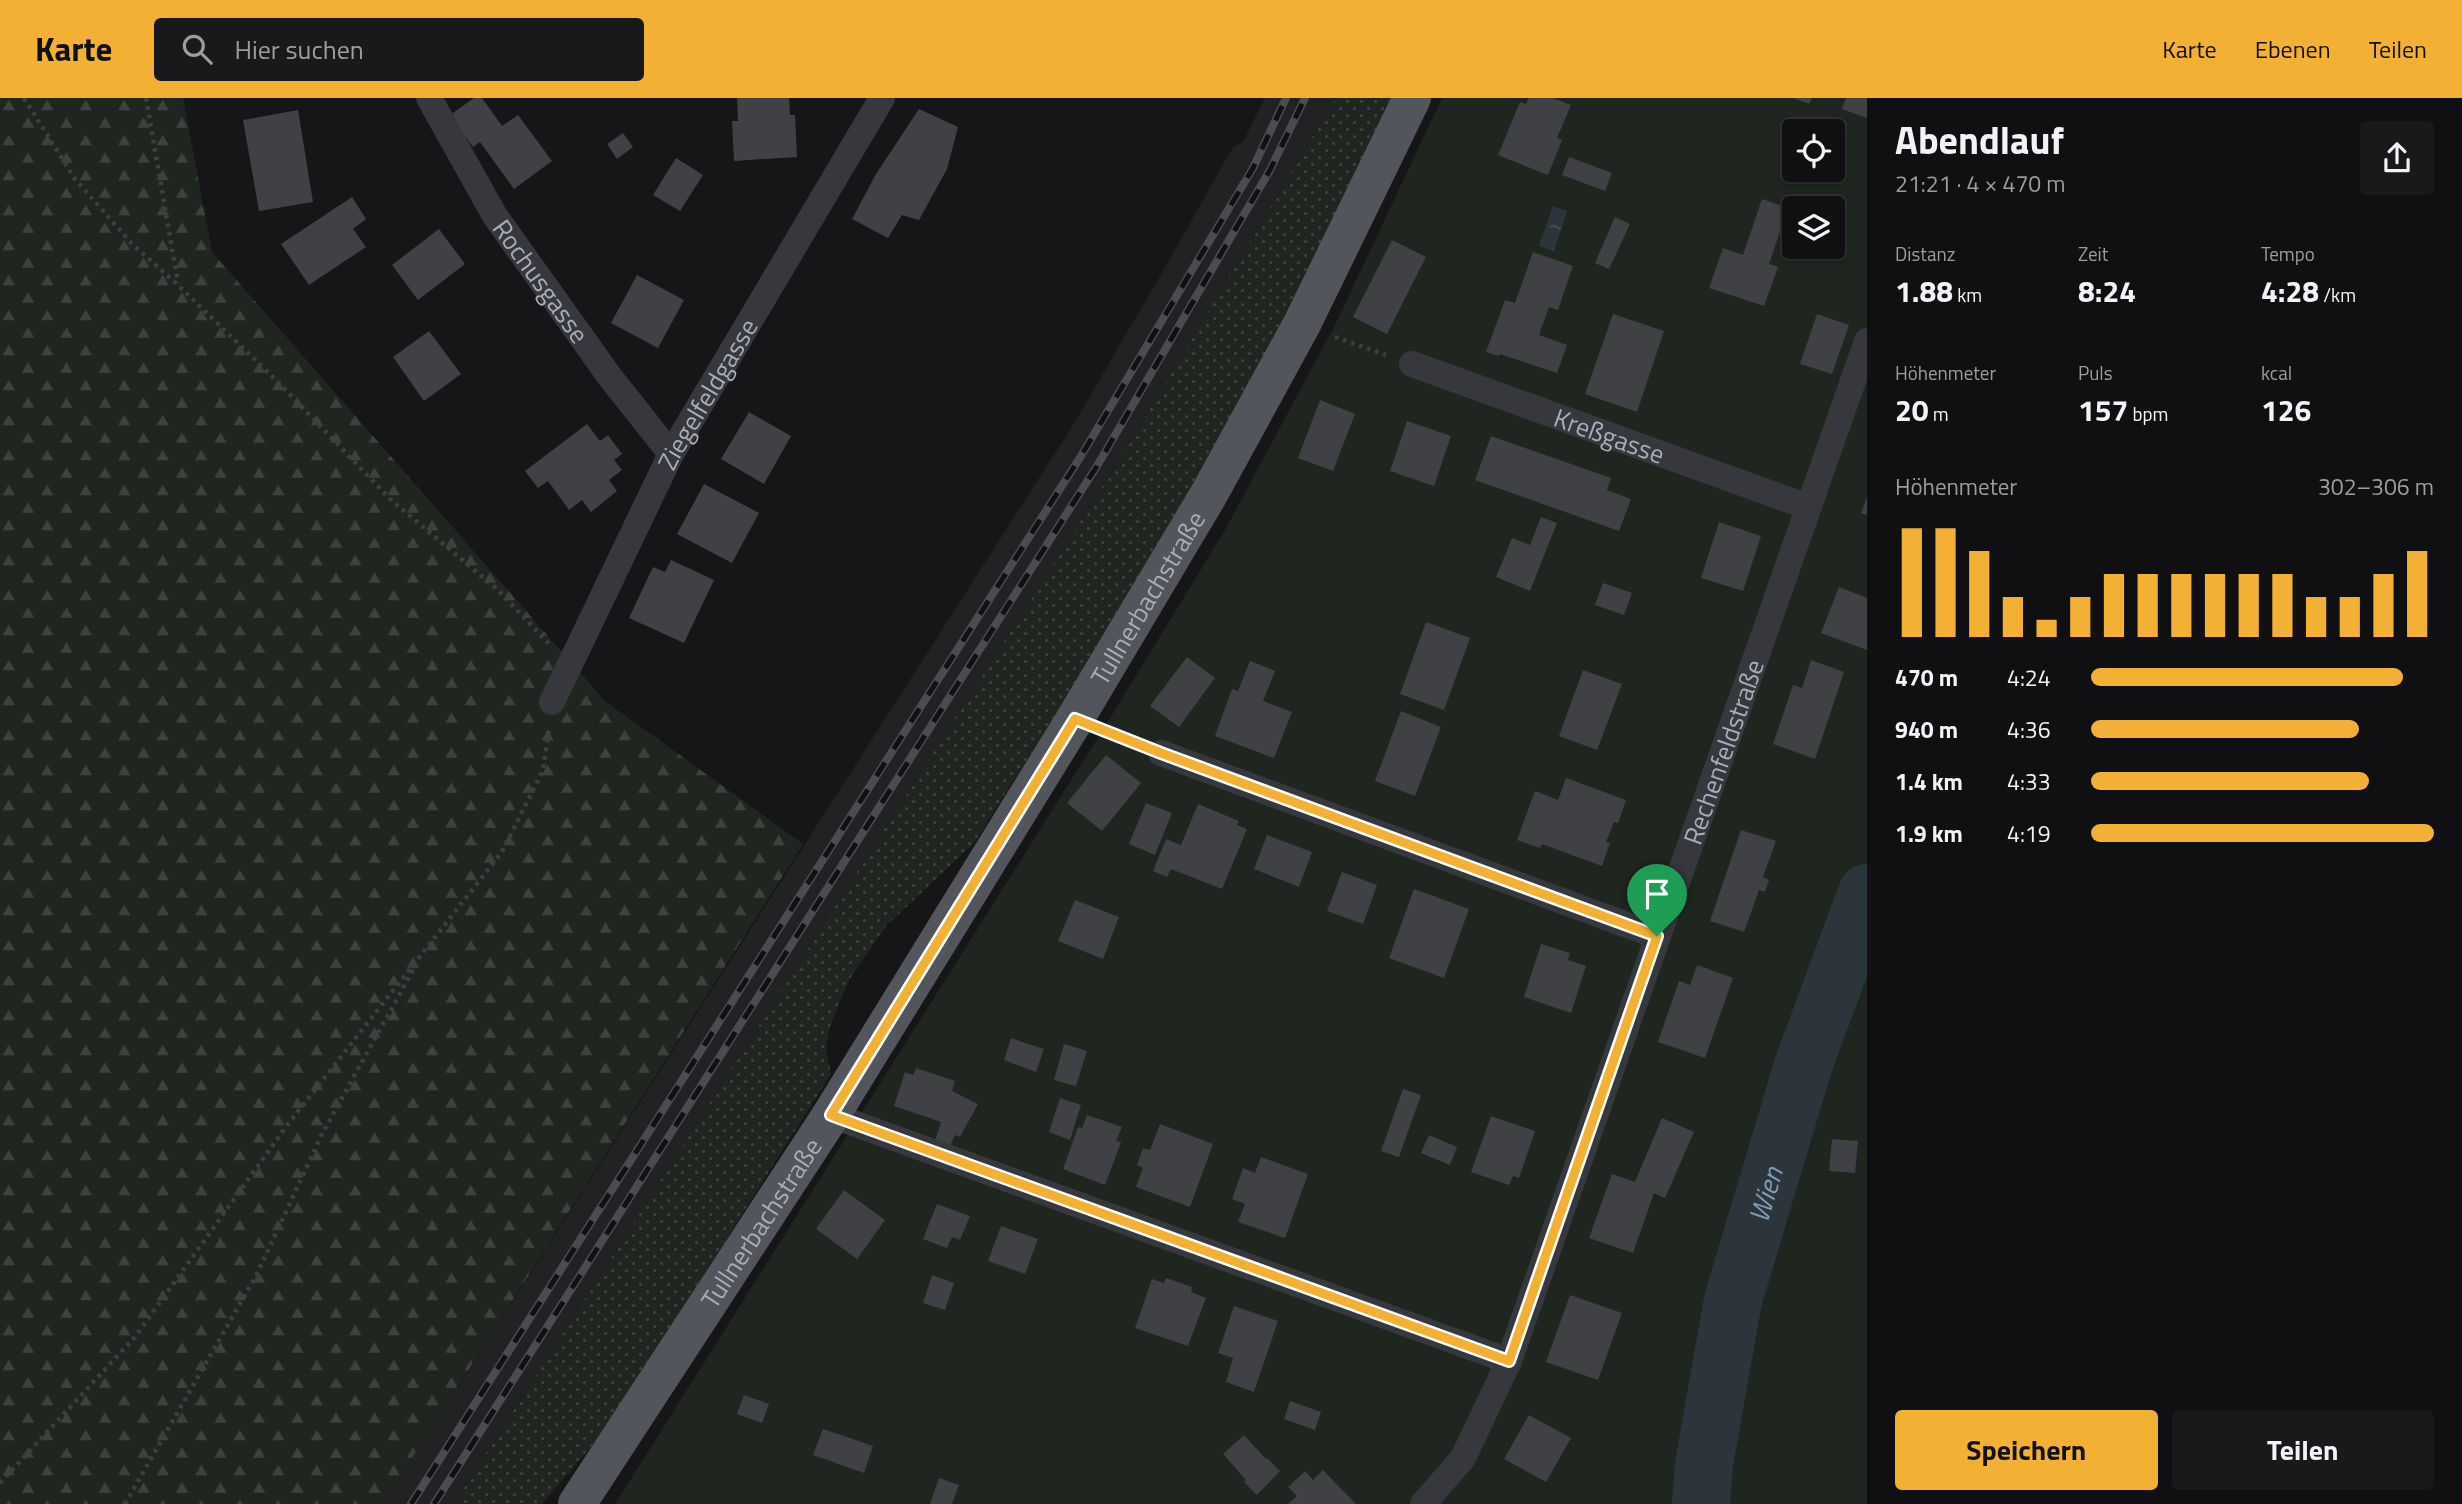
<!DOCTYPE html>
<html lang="de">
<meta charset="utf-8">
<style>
body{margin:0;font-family:"Titillium Web",sans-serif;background:#19191b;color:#f1f3f6;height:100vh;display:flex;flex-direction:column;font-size:26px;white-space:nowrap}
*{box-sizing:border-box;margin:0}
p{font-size:23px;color:#9c9d9f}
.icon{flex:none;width:38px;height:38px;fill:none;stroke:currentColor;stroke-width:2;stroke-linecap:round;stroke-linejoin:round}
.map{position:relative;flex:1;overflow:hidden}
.side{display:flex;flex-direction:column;background:#101012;width:595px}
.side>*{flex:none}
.controls{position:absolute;left:1782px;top:21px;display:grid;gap:14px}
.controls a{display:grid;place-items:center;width:63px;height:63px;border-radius:7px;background:#101012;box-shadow:0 4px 10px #0003,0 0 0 2px #303032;font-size:35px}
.pin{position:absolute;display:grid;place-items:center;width:60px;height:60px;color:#fff;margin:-72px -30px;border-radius:50% 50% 50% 0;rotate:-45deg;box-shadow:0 0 7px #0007}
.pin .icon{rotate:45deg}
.round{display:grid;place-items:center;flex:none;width:74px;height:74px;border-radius:7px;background:#19191b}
.summary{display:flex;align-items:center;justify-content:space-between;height:119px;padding:0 28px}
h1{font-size:38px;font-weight:700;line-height:52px}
.stats{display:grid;grid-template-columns:repeat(3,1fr);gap:10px;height:119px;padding:7px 28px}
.stats div{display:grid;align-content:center}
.stats b{font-size:30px;font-weight:700}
.stats small{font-size:19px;font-weight:400}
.stats p{font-size:19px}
.chart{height:196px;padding:14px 28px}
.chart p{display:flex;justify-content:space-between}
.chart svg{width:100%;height:126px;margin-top:7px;stroke:#f2b134;stroke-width:6}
.button{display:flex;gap:14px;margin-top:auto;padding:14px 28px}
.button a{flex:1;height:80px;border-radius:7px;background:#f2b134;color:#111;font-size:28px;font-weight:700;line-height:80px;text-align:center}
.button a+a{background:#19191b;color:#f1f3f6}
ul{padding:0 28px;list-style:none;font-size:23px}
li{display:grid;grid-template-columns:112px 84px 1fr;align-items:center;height:52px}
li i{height:18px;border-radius:9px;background:#f2b134}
header{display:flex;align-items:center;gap:42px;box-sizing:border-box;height:98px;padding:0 35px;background:#f2b134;color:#111}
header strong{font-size:33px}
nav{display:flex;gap:38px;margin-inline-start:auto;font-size:24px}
.search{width:490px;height:63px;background:#19191b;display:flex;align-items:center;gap:18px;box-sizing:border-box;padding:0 24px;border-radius:7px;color:#9c9d9f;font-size:26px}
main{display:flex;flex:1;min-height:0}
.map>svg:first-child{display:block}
</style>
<header>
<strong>Karte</strong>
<div class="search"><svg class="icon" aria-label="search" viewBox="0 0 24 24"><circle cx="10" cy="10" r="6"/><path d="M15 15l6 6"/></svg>Hier suchen</div>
<nav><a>Karte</a><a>Ebenen</a><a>Teilen</a></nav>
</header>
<main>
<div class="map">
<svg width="1867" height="1406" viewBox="0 0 1867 1406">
<defs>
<pattern id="grass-dots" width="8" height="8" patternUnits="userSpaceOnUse" patternTransform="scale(1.75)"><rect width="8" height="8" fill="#1e261f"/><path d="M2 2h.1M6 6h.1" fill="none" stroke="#3c433d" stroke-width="1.8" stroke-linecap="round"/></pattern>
<pattern id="forest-firs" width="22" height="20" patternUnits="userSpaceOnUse" patternTransform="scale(1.75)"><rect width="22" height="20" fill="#1e261f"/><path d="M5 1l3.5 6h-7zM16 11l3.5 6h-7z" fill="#3c433d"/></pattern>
<pattern id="water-ripples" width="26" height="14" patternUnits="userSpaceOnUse" patternTransform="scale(1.75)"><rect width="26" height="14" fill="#2c353c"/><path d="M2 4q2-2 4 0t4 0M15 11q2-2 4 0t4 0" fill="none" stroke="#485056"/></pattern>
</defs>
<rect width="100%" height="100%" fill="#161618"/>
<path fill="#222225" d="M1265 0H1336L1114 371 454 1406H383L1073 327 1160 178 1233 49 1243 44Z"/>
<path fill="url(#grass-dots)" d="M1336 0H1391L1268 255 1184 408 1100 547 974 745 886 828 849 882 830 928 826 952 831 976 606 1331 542 1406H454L1114 371Z"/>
<path fill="url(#forest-firs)" d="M0 0H183L212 154 605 603 803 746 383 1406H0Z"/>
<path fill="#1e261f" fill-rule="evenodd" d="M1442 0H1867V1406H615L1104 630 1225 432 1336 225ZM1794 33H1832V72H1794ZM1794 110H1832V149H1794Z"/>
<path fill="url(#water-ripples)" d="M1553 108 1567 113 1554 153 1539 148Z"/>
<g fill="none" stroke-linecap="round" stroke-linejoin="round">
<path stroke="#2c353c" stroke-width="58" id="s1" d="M1701 1406 1704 1366 1733 1202 1804 965 1867 795"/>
</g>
<path fill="#404145" d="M474 0H482L502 28 518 17 552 63 514 91 480 44 473 49 450 17Z
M737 0H789L790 17H795L797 59 734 63 732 23H738Z
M1529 0H1553L1571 7 1557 40 1562 42 1548 77 1498 57 1520 4 1526 6Z
M1793 0H1812L1809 6Z
M1846 0H1867V20L1842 11Z
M919 11 958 29 947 71 919 122 902 117 888 140 852 121 876 76Z
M298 12 313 104 259 113 243 22Z
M623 35 633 49 617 61 607 46Z
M1569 59 1612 75 1605 93 1562 77Z
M676 60 703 77 680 113 653 97Z
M352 99 366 121 353 131 366 149 309 187 281 146Z
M1762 101 1788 110 1769 166 1778 169 1764 208 1709 190 1723 150 1743 157Z
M1615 119 1630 126 1609 171 1595 165Z
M439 131 465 166 418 202 392 167Z
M1392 142 1426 159 1387 236 1353 219Z
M1533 154 1573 168 1558 212 1549 209 1539 237 1567 247 1557 275 1500 256 1499 258 1486 254 1505 202 1515 205Z
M637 177 684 202 658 250 611 225Z
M1613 216 1664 233 1637 314 1585 296Z
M1817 216 1849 227 1832 276 1800 266Z
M429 233 461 276 424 303 393 259Z
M1320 302 1355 316 1333 373 1298 360Z
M749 314 791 338 764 386 721 361Z
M1407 323 1451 338 1434 388 1390 373Z
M587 326 600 343 608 337 622 356 614 362 622 372 609 382 617 393 591 414 582 402 569 412 548 383 538 390 525 373Z
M1491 338 1611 380 1607 392 1631 401 1619 433 1475 382Z
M704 386 759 415 732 465 677 436Z
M1867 399V417L1861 415Z
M1541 419 1557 425 1530 493 1496 479 1512 440 1530 447Z
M1719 424 1761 438 1743 493 1701 480Z
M671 462 714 482 684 545 629 520 653 469 665 474Z
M1603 485 1632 495 1624 517 1595 507Z
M1839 489 1867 500V552L1821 535Z
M1426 524 1470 540 1444 612 1400 596Z
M1187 559 1215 580 1179 629 1150 608Z
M1811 562 1844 574 1815 661 1773 646 1793 587 1802 590Z
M1250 563 1275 573 1263 603 1292 614 1274 660 1215 638 1232 591 1238 593Z
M1583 572 1622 586 1597 652 1559 638Z
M1401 613 1441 629 1415 698 1375 683Z
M1106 657 1141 685 1102 733 1067 705Z
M1566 680 1626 702 1618 725 1614 724 1606 744 1610 745 1602 768 1542 746 1540 750 1517 742 1535 693 1558 702Z
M1146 705 1172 715 1155 757 1129 746Z
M1198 706 1239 723 1237 727 1247 731 1222 791 1171 771 1167 779 1153 773 1166 741 1181 747Z
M1741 732 1776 743 1763 779 1769 782 1765 794 1759 792 1744 834 1710 823Z
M1267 737 1312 754 1299 789 1254 771Z
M1342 774 1377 787 1363 826 1327 813Z
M1414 791 1469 811 1444 880 1389 860Z
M1075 802 1119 819 1103 861 1058 843Z
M1541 846 1570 855 1568 862 1586 868 1571 915 1524 899Z
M1697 867 1733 880 1705 960 1658 944 1679 883 1690 887Z
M1011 940 1044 951 1036 974 1004 962Z
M1064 946 1087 953 1076 988 1054 982Z
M916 970 955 983 952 993 978 1006 960 1039 955 1037 950 1048 935 1043 941 1024 894 1008 905 974 913 977Z
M1403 991 1421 997 1399 1059 1381 1053Z
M1060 1000 1081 1007 1070 1042 1049 1034Z
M1087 1017 1122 1029 1116 1043 1121 1044 1105 1087 1063 1071 1078 1029 1082 1030Z
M1491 1018 1535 1033 1519 1080 1513 1078 1509 1087 1471 1074Z
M1662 1020 1694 1034 1665 1100 1654 1095 1633 1155 1589 1140 1612 1076 1635 1084Z
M1160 1026 1213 1046 1190 1109 1136 1089 1143 1070 1137 1067 1143 1050 1150 1052Z
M1429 1037 1457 1049 1450 1067 1421 1055Z
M1832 1041 1858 1043 1855 1075 1829 1073Z
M1261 1059 1308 1076 1285 1140 1238 1124 1245 1106 1232 1101 1243 1070 1255 1075Z
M844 1092 885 1122 857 1161 816 1131Z
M937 1106 970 1118 960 1142 952 1139 947 1150 923 1141Z
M1001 1128 1038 1141 1025 1176 988 1163Z
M932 1177 954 1185 945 1212 923 1205Z
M1166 1180 1192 1189 1191 1194 1206 1200 1188 1248 1135 1230 1152 1181 1164 1185Z
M1570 1197 1622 1215 1598 1282 1546 1264Z
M1234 1208 1278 1223 1254 1294 1226 1284 1233 1260 1218 1255Z
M744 1297 769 1306 762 1325 737 1316Z
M1290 1303 1321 1314 1315 1332 1284 1321Z
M1529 1317 1571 1340 1546 1384 1504 1361Z
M823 1331 873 1348 864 1375 813 1357Z
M1244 1337 1266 1361 1267 1360 1280 1373 1257 1397 1244 1384 1246 1382 1223 1356Z
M1323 1372 1356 1406H1288L1297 1398 1288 1389 1305 1373 1313 1382Z
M939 1380 959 1387 952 1406H930Z"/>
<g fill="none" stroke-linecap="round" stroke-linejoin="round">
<path stroke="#3d3f44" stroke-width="4.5" stroke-dasharray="3.5 5" stroke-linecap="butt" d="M24 0 75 81 132 146 178 187 280 286 391 402 498 492 549 546
M146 0 178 185
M1335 239 1386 257
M1108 634 1136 645
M0 1385 135 1239 288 1026 502 754 543 672 549 630
M125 1406 257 1176 322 1036 413 872"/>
<g stroke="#37383d" stroke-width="26">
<path id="s2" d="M429 0 495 118 610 279 671 356"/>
<path id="s3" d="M1412 266 1808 409"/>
<path id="s4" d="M552 604 671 356 882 0"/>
<path d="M1161 655 1657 838"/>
<path d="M831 1017 1509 1263"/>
<path id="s5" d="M1423 1406 1463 1360 1509 1263 1867 243"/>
</g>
<path stroke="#53555c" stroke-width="38" id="s6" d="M577 1406 831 1017 1075 621 1209 396 1302 226 1412 0"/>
<defs>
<path id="rail" d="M411 1406 1081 358 1253 70 1286 0
M434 1406 1097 368 1270 72 1305 0"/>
</defs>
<use href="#rail" stroke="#4a4c52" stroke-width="8"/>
<use href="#rail" stroke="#111113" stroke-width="5" stroke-dasharray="16" stroke-linecap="butt"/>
</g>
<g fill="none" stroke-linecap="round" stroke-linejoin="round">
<defs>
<path id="route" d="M1075 621 1161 655 1657 838 1509 1263 831 1017Z"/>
</defs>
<use href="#route" stroke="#fff" stroke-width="14"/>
<use href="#route" stroke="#f2b134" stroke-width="9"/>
</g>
<g text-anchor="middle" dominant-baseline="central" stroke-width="6" stroke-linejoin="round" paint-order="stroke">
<g font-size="26" fill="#a8adb8" stroke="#111113">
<text stroke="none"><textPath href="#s2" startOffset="215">Rochusgasse</textPath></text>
<text stroke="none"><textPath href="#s4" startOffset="345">Ziegelfeldgasse</textPath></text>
<text stroke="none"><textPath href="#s3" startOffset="210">Kreßgasse</textPath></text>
<text stroke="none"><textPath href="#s6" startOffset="1071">Tullnerbachstraße</textPath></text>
<text stroke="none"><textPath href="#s5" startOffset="814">Rechenfeldstraße</textPath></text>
<text stroke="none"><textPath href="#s6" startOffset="336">Tullnerbachstraße</textPath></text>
</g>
<g font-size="28" font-style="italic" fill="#7f9bb3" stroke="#111113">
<text stroke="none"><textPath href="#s1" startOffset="317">Wien</textPath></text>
</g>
</g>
</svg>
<div class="controls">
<a><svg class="icon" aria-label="locate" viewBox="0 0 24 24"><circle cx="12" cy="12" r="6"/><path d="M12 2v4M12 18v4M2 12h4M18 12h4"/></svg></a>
<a><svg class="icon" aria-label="layers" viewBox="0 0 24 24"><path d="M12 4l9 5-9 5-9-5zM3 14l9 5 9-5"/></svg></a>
</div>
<div class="pin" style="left:1657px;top:838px;background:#1e9e55"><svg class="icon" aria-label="arrive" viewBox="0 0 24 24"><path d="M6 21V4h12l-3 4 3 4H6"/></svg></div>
</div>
<section class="side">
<div class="summary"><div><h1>Abendlauf</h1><p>21:21 · 4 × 470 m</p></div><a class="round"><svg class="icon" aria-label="share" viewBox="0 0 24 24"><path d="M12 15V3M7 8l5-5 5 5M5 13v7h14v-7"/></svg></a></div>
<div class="stats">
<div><p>Distanz</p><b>1.88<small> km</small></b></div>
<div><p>Zeit</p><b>8:24</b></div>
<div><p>Tempo</p><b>4:28<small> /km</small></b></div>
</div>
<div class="stats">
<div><p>Höhenmeter</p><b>20<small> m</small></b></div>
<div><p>Puls</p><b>157<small> bpm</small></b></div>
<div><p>kcal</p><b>126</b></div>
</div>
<div class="chart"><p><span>Höhenmeter</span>302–306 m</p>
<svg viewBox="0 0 160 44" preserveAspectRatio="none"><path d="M5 44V6M15 44V6M25 44V14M35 44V30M45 44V38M55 44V30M65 44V22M75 44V22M85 44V22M95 44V22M105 44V22M115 44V22M125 44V30M135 44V30M145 44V22M155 44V14"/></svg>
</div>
<ul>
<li><b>470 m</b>4:24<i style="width:91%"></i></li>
<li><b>940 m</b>4:36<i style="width:78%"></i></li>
<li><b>1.4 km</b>4:33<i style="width:81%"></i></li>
<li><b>1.9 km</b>4:19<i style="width:100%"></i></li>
</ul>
<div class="button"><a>Speichern</a><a>Teilen</a></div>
</section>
</main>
